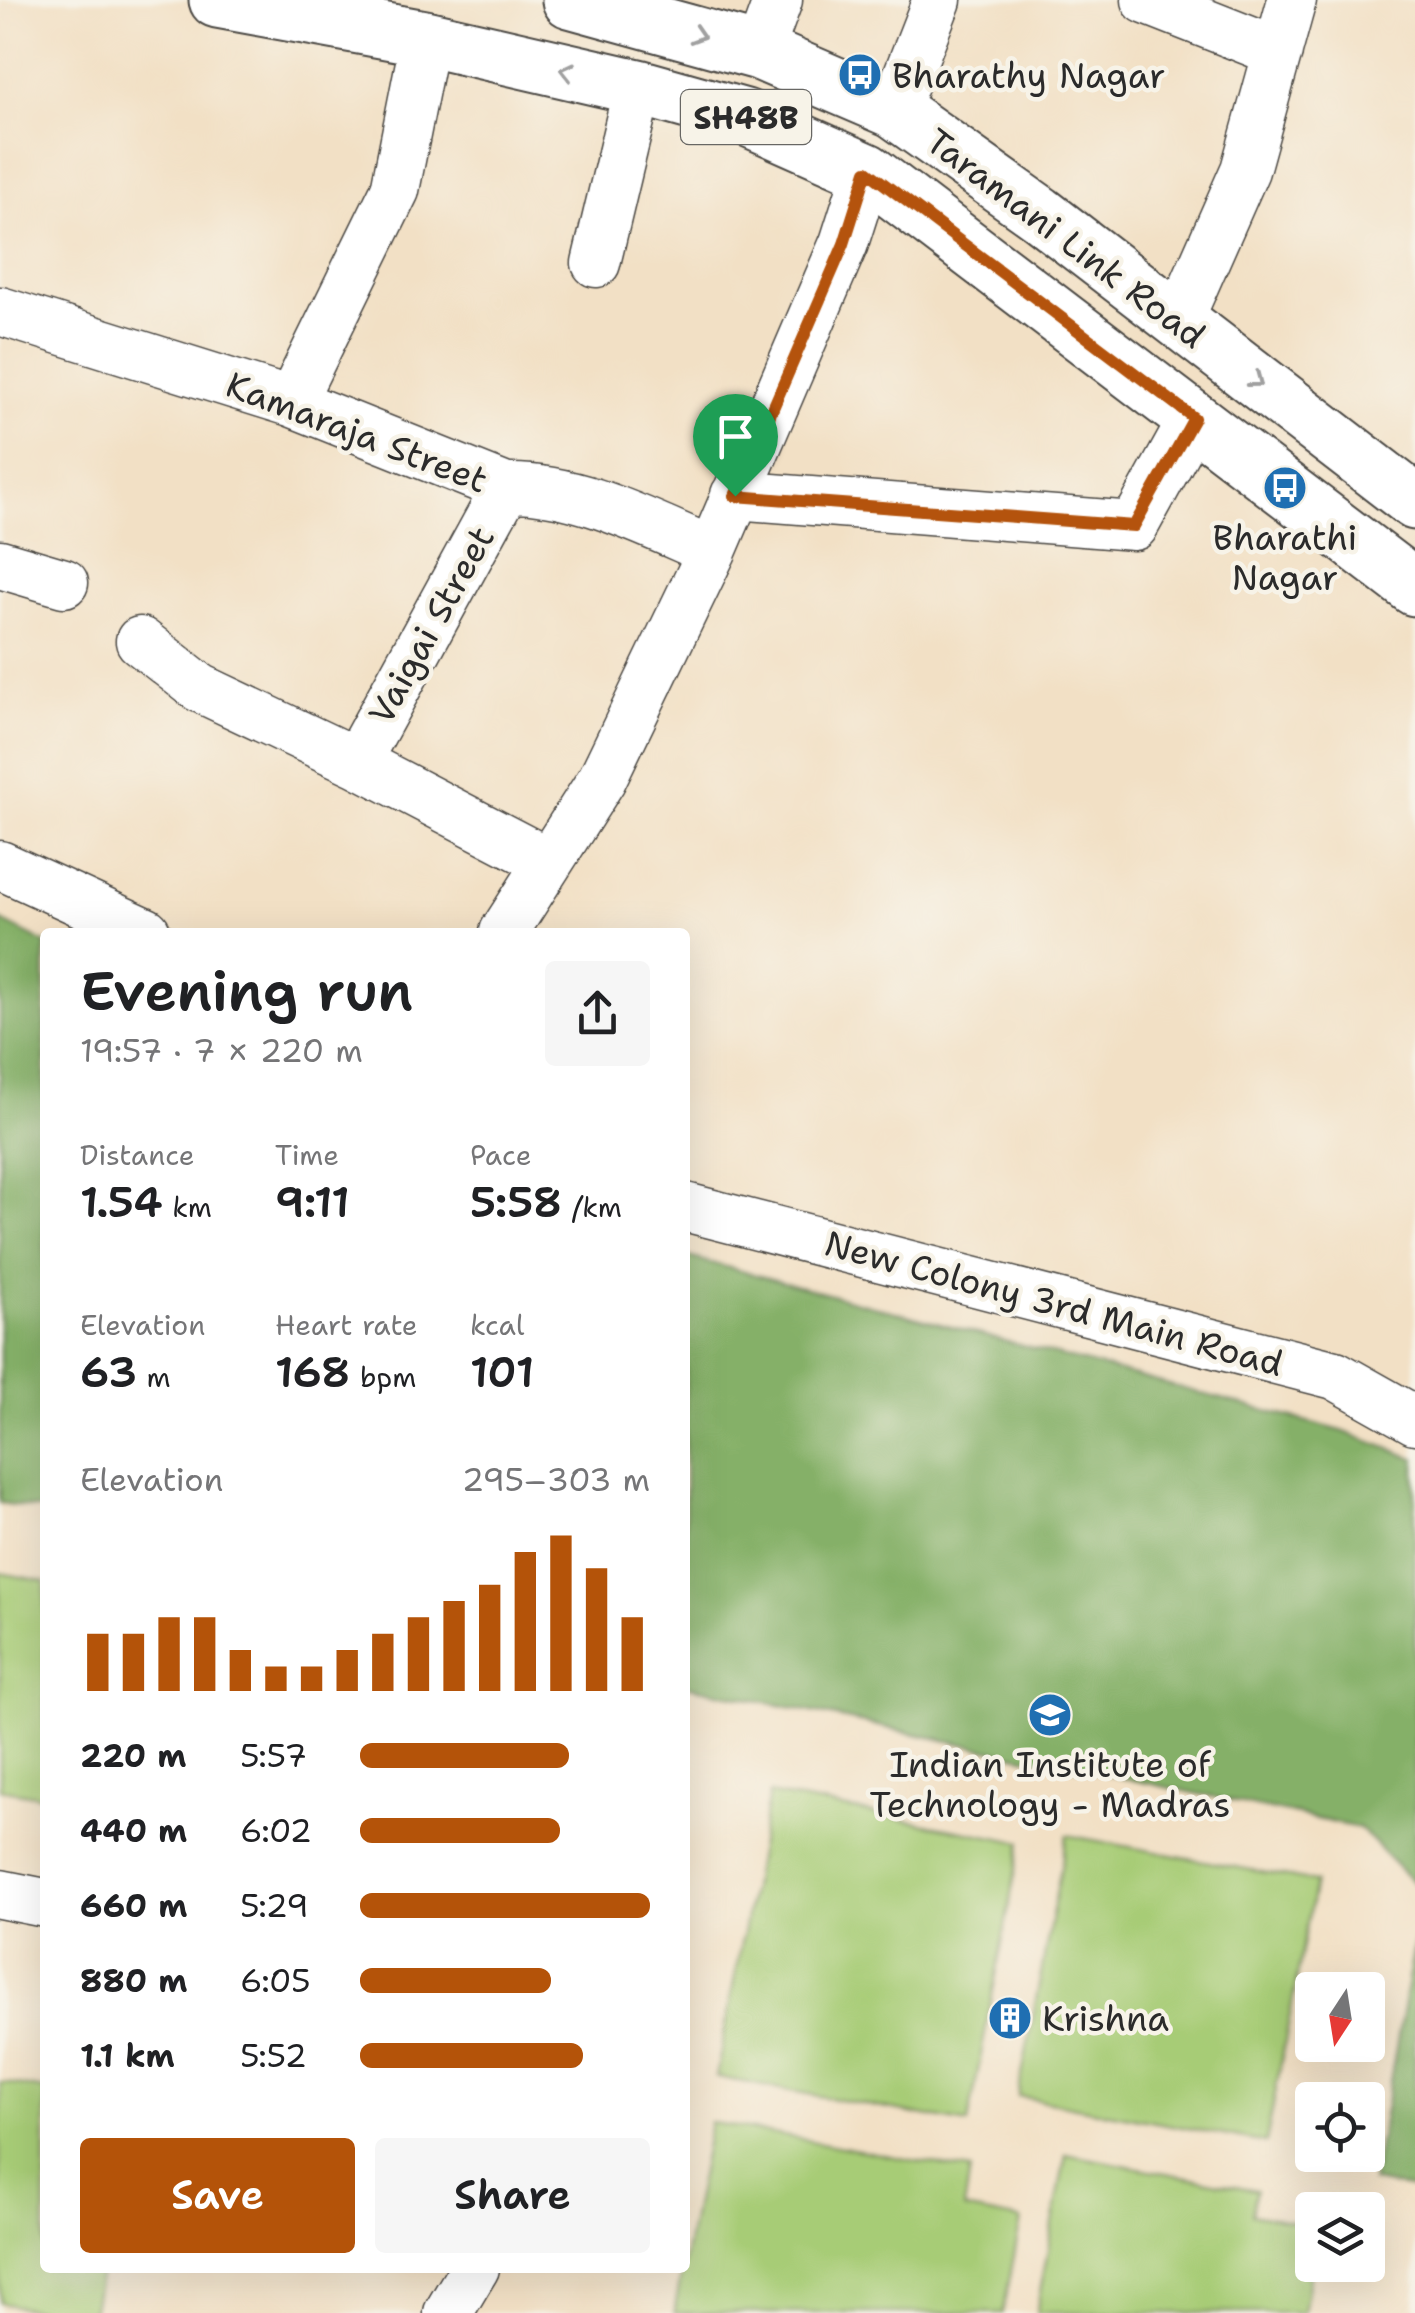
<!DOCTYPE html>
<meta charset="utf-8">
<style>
body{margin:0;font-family:"Shantell Sans",sans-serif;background:#f6f6f6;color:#202124;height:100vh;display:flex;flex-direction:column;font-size:38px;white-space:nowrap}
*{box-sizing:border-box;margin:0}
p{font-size:32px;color:#757577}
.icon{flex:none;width:55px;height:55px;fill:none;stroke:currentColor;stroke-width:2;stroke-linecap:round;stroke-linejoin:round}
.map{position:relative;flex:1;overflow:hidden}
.sheet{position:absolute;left:40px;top:928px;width:650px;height:1345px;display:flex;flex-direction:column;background:#fff;border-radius:10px;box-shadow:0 10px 40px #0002}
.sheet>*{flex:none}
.needle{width:65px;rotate:192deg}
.fabs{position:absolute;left:1295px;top:1972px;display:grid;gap:20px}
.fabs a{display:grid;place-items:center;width:90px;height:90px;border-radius:10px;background:#fff;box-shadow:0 10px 40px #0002;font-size:50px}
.pin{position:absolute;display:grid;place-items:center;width:85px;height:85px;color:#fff;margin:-102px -42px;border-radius:50% 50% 50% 0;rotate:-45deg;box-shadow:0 0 10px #0007}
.pin .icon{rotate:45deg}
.round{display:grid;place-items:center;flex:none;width:105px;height:105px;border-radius:10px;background:#f6f6f6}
.summary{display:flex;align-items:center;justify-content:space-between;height:170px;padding:0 40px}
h1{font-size:55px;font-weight:600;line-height:75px}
.stats{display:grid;grid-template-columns:repeat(3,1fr);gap:15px;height:170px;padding:10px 40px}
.stats div{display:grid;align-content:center}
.stats b{font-size:42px;font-weight:600}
.stats small{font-size:28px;font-weight:400}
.stats p{font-size:28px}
.chart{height:280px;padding:20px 40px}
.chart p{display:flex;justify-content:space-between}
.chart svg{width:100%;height:180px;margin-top:10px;stroke:#b45309;stroke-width:6}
.primary-button{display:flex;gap:20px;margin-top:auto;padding:20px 40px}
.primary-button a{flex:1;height:115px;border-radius:10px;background:#b45309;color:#fff;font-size:40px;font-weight:600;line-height:115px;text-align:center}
.primary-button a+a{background:#f6f6f6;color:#202124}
ul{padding:0 40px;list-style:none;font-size:32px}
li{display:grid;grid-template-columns:160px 120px 1fr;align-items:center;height:75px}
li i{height:25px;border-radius:12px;background:#b45309}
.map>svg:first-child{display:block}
</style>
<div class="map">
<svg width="1415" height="2313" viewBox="0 0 1415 2313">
<rect width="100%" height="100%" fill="#f7f3e8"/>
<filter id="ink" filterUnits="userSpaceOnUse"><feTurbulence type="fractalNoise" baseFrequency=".01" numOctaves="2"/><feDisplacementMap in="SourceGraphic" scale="20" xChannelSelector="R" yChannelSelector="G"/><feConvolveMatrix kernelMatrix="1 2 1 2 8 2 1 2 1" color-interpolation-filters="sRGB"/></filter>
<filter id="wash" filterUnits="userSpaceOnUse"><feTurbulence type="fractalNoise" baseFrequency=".0048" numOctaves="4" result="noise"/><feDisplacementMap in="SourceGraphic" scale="40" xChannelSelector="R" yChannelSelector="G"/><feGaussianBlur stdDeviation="2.25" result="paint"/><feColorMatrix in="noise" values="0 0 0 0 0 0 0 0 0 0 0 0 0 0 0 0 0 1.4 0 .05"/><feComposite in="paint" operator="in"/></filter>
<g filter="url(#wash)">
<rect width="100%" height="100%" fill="#f2e0c5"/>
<path fill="#a7cc76" stroke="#697c50" stroke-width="2.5" d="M0 1573 45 1581V1797L0 1789Z
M769 1794 1021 1842 968 2124 716 2077Z
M1067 1835 1315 1882 1266 2143 1018 2096Z
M0 2082 45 2090V2268H78L100 2273 92 2313H51L0 2303Z
M710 2122 970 2171 964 2209 1021 2220 1003 2313H674Z
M1066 2154 1256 2190 1251 2214 1312 2225V2261L1303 2313H1036Z"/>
<path fill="#85b067" stroke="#586e49" stroke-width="2.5" d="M0 920 45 943V1510L0 1503Z
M685 1256 1342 1431 1415 1458V1884L1359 1828 685 1685Z
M1415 1940V2189L1372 2182Z"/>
</g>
<g filter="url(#ink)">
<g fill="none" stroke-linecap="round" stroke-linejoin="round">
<defs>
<path id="minor" d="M1146 0 1278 52
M759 52 778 0
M894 110 937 0
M596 263 638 87
M0 311 291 402 506 488C577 486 648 524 712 551
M1178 322 1245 170 1292 0
M291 402 395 190 425 38
M735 495 1134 526 1193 419
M0 564 64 583
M140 641 200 688 356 762 548 862
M356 762 506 488
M0 865 146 932
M504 932 602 779 712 551 844 243 867 171
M685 1207 1335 1375 1415 1420
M0 1894 45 1903
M448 2313 475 2268"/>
<path id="major" d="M217 0 425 38 638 87 745 117 867 171 1415 588
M570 0 759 52 894 110 1039 213 1415 502"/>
</defs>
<use href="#minor" stroke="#494642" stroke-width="51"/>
<use href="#major" stroke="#494642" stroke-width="59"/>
<use href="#minor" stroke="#fff" stroke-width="48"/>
<use href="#major" stroke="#fff" stroke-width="55"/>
</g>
<defs><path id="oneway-chevron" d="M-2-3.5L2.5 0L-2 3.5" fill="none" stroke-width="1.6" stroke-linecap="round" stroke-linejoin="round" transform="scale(2.5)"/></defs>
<g stroke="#a0a0a0">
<use href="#oneway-chevron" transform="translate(698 35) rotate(17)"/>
<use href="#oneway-chevron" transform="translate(567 71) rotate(-167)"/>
<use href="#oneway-chevron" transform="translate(1256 381) rotate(37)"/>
</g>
</g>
<g fill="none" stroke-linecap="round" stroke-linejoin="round" filter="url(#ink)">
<defs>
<path id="route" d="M867 171 1194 418 1134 526 735 496 844 244Z"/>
</defs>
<use href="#route" stroke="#fff" stroke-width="20"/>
<use href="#route" stroke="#b45309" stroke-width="12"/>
</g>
<defs>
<symbol id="bus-disc" viewBox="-11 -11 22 22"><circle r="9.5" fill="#1f6fb2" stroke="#f7f3e8"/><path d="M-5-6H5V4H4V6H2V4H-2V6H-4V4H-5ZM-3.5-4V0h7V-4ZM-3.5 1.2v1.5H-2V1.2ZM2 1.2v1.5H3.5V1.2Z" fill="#fff"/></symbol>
<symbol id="university-disc" viewBox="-11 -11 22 22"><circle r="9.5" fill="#1f6fb2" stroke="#f7f3e8"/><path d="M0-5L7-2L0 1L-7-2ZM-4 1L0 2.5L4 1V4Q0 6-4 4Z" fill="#fff"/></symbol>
<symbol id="building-disc" viewBox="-11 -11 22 22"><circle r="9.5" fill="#1f6fb2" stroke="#f7f3e8"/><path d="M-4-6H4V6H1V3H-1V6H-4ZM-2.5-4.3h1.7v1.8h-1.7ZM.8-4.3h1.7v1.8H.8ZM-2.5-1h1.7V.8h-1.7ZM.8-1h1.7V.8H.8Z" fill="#fff"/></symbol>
</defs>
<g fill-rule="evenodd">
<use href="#bus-disc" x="835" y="50" width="50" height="50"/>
<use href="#bus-disc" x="1260" y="463" width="50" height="50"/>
<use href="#university-disc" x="1025" y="1690" width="50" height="50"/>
<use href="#building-disc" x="985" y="1993" width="50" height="50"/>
</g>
<g text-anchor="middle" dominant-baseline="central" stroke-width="9" stroke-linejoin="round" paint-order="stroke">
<rect fill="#f7f3e8" stroke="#686764" stroke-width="2.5" x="681" y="90" width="130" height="54" rx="8"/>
<g font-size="32" font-weight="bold" fill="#2b2b2b">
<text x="746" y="117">SH48B</text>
</g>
<g font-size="35" fill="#2b2b2b" stroke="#f7f3e8" text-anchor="start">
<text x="892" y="75">Bharathy Nagar</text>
<text x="1285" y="537" text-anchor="middle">Bharathi<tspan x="1285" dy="40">Nagar</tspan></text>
<text x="1050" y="1764" text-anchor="middle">Indian Institute of<tspan x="1050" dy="40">Technology - Madras</tspan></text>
<text x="1042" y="2018">Krishna</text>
</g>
<g font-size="35" fill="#2b2b2b" stroke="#f7f3e8">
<text transform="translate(1066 238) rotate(37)">Taramani Link Road</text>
<text transform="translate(357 432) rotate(21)">Kamaraja Street</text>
<text transform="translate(431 625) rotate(-61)">Vaigai Street</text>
<text transform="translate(1054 1303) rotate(15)">New Colony 3rd Main Road</text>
</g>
</g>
</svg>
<div class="fabs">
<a><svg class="needle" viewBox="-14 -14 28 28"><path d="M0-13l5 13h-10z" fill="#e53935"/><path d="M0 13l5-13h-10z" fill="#757577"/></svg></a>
<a><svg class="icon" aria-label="locate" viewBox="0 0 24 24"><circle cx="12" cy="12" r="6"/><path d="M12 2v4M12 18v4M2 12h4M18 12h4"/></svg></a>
<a><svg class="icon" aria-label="layers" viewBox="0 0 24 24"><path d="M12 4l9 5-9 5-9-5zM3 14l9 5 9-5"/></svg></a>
</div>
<div class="pin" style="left:735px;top:496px;background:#1e9e55"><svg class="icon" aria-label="arrive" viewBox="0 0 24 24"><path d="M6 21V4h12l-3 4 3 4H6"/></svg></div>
<section class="sheet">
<div class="summary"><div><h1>Evening run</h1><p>19:57 · 7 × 220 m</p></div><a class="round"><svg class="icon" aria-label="share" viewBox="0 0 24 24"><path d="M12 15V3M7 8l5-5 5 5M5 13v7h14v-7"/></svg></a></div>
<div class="stats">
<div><p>Distance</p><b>1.54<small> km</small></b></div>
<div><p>Time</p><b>9:11</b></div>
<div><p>Pace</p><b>5:58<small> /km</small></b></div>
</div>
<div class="stats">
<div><p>Elevation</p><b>63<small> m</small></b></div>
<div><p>Heart rate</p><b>168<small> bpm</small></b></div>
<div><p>kcal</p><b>101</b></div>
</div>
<div class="chart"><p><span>Elevation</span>295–303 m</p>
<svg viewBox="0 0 160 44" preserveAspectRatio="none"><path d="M5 44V30M15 44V30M25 44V26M35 44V26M45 44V34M55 44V38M65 44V38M75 44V34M85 44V30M95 44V26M105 44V22M115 44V18M125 44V10M135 44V6M145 44V14M155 44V26"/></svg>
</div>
<ul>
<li><b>220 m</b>5:57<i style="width:72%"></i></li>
<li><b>440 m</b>6:02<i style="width:69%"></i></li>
<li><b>660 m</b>5:29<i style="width:100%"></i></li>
<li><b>880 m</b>6:05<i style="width:66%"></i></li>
<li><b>1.1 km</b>5:52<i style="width:77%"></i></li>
</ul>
<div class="primary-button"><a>Save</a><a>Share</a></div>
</section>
</div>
